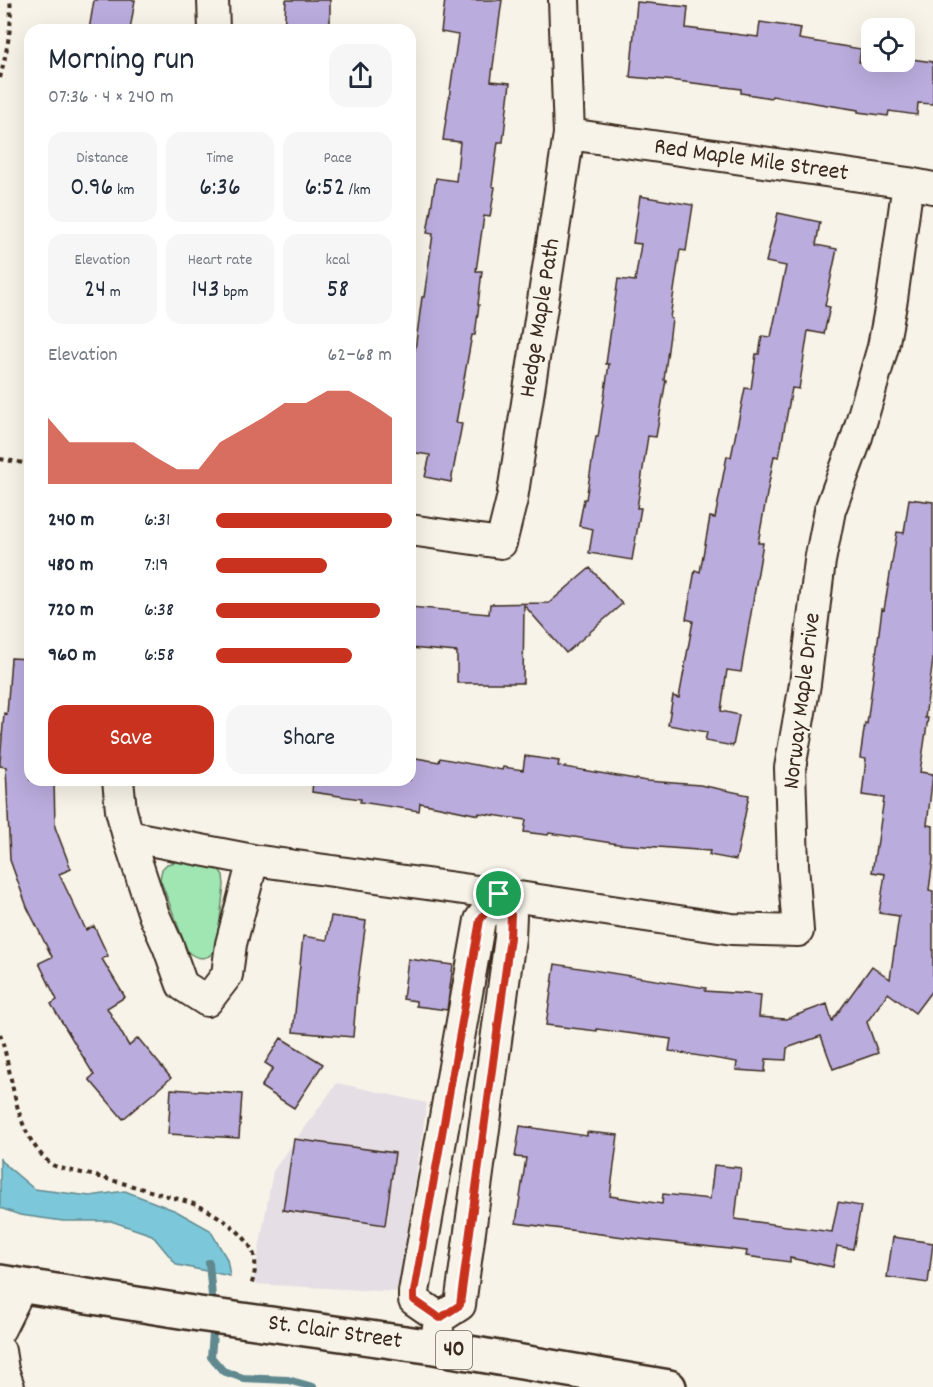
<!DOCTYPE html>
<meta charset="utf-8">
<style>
body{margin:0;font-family:Dekko,sans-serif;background:#f6f6f7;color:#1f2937;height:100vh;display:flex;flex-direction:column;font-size:22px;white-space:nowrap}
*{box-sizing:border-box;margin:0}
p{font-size:20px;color:#747a83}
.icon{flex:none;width:33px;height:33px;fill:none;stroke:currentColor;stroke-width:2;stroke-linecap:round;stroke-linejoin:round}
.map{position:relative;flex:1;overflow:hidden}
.details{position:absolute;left:24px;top:24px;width:392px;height:762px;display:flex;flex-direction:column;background:#fff;border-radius:18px;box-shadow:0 6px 24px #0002}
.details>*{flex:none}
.controls{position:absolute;left:861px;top:18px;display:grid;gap:12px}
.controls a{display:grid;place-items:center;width:54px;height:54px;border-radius:12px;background:#fff;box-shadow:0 6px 24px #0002;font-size:30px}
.pin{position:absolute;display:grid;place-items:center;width:51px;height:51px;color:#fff;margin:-26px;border:3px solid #fff;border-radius:50%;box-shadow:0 2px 6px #0007}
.round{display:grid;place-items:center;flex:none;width:63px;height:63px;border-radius:18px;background:#f6f6f7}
.headline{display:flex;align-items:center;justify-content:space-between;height:102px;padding:0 24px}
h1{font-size:33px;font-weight:600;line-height:45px}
.figures{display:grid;grid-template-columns:repeat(3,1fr);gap:9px;height:102px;padding:6px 24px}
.figures div{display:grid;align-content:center;border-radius:15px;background:#f6f6f7;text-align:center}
.figures b{font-size:26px;font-weight:600}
.figures small{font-size:16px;font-weight:400}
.figures p{font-size:16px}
.chart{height:168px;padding:12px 24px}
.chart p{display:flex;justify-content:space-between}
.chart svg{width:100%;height:108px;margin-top:6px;fill:#c8321e;opacity:.7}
.primary-button{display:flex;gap:12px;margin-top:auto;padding:12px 24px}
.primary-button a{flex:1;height:69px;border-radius:18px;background:#c8321e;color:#fff;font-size:24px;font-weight:600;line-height:69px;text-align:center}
.primary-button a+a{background:#f6f6f7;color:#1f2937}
ul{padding:0 24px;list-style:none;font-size:20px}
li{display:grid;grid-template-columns:96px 72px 1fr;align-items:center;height:45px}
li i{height:15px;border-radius:8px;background:#c8321e}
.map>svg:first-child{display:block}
</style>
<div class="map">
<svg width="933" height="1387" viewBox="0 0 933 1387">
<rect width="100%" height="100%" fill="#f7f3e8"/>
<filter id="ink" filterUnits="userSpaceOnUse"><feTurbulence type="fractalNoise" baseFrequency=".0167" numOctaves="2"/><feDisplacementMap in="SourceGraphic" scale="12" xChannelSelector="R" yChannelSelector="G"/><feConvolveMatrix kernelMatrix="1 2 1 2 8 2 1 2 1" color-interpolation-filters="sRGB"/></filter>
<g filter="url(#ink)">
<path fill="#e5dee5" d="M337 1083 427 1103 398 1292 253 1284 273 1171Z"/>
<path fill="#9fe6b3" stroke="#6d8868" stroke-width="1.5" d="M176 862 212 866 218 868 223 875 224 885 217 946C211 960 199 961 188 952L160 879 162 869 167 864Z"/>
<path fill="#7bc8da" stroke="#61898f" stroke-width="1.5" d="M0 1158 1 1161 34 1189 90 1196 125 1191 176 1211 210 1230 227 1259 230 1276 177 1265 152 1235 111 1221H63L20 1215 0 1208Z"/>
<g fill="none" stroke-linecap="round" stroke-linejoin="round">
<path stroke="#61898f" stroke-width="8" d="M209 1263 213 1307
M214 1322 211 1357 223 1371 243 1378 288 1380 313 1387"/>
</g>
<path fill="#baacdd" stroke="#3b2a1e" stroke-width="1.5" d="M94 0H135L130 30H89Z
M286 0H330V30H284Z
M445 0H502L491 81 510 83 503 142H498L492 186 495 187 490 217 484 216 476 271H482L478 305H479L475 335H472L456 423 462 424 451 482 425 477 430 455 410 452V349L415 350 422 297H424L433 234 427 233 436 178 456 181 460 142 443 140 458 35 441 32Z
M637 2 688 7 686 28 758 37 760 22 801 28 799 39 861 49 859 62H904V58L933 62V104L918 103 917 115 889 111 888 116 858 112V110L772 96 771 98 741 93V89L677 81 630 77Z
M640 196 693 205 686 251 680 250 670 318 672 319 664 380H666L656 437 648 436 637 508H641L632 560 589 553 593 529 579 526 584 499H586L596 437H598L609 364H606L618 279 635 281 641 244 633 243Z
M778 213 820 222 816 245 837 249 825 306 830 307 824 334 808 331 799 389 792 388 779 457 774 456 758 543H763L741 672 727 670 721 711 739 715 733 746 705 741 707 732 668 725 673 696 679 698 693 621 686 619 695 570 700 572 710 517 715 518 727 456 731 457 745 388 751 389 756 354H759L762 336 771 337 786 266 766 262Z
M909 499 933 502V660L925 718H928L920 772 933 774 927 825 933 826V860L929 890 933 891V989L915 1013 888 993 867 1022 878 1053 833 1069 821 1036 787 1048 786 1060 766 1059 765 1072 736 1070 737 1062 669 1051 671 1039 597 1029V1031L546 1025 555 964 706 988 705 991 761 995 759 1017 786 1019 827 1004 832 1021 872 966 890 979 899 916 879 913 885 874 872 872 876 847H877L884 798 862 795 866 759 860 758 865 723 867 724 882 609 884 610 897 532 904 533Z
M590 568 622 604 566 653 524 605 523 683H457V652L410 648V607L489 614 490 604 549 603Z
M11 658 30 659V780H54L55 827 71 869 59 874 86 930 94 926 108 956 102 959 125 997 107 1008 129 1046 138 1038 171 1078 123 1119 89 1079 94 1075 51 1004 57 1000 39 963 52 957 27 907 10 860 6 767 0 766V762L4 713 7 714Z
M525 756 559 761 558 766 647 781 700 785 749 795 736 860 709 855 710 851 618 844 549 833 548 835 524 832 526 820 479 813V815L420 803 419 811 360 802 361 799 312 792 313 780H410V757L439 762 440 758 502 770 503 767 523 770Z
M331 916 366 921 357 989 353 1037 293 1032 303 936 327 940Z
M408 959 453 965 447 1010 416 1006V1001L403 999Z
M281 1038 323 1064 294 1108 261 1087 273 1068 265 1063Z
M171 1089 242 1094 239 1138 168 1134Z
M520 1126 587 1136V1132L618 1135 610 1196 662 1204 663 1194 710 1199 714 1165 741 1168 735 1219 832 1232 838 1202 861 1206 853 1249 837 1246 833 1267 790 1258V1262L746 1256 747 1251 639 1239 516 1223 526 1158 515 1157Z
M294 1139 395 1153 385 1225 283 1210Z
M893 1237 933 1243 928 1283 887 1277Z"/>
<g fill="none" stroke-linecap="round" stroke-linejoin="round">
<defs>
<path id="minor" d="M213 0 214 30
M569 134 908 183 933 188
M410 530 501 543 512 499 569 134 564 0
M118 780 121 810 128 836 253 860 499 894 732 929 798 931 793 865 790 768 805 684 820 561 830 510 856 440 883 347 892 299 908 183
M128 836 154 915 168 946 182 985 207 1001 227 975 231 944 253 860
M440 1318 414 1300V1292L480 920 499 894
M0 1329 22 1285
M434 1347 440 1318 460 1305 510 938 511 915 499 894
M0 1351 3 1370 9 1387"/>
<path id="major" d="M0 1282 199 1314 434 1347 669 1387"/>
</defs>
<use href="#minor" stroke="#3b2a1e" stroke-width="34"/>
<use href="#major" stroke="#3b2a1e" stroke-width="38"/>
<path stroke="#3b2a1e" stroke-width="4" stroke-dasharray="4.5 4.5" stroke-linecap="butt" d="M0 78C6 54 13 25 10 0
M0 459 30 464
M0 1034C15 1079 12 1131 51 1164 57 1169 85 1173 95 1176 116 1181 136 1187 157 1193 174 1198 193 1202 209 1211 226 1221 248 1236 254 1255 257 1267 254 1276 251 1286"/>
<use href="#minor" stroke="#f7f3e8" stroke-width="30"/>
<use href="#major" stroke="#f7f3e8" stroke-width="33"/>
</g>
</g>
<g fill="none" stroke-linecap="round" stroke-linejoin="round" filter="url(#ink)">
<defs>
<path id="route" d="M499 894 511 915 510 938 460 1305 440 1318 414 1300V1292L480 920Z"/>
</defs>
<use href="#route" stroke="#fff" stroke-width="12"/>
<use href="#route" stroke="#c8321e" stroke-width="8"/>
</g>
<g text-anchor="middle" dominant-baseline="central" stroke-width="4.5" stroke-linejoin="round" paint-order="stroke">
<rect fill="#f7f3e8" stroke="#73665b" stroke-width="1.5" x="436" y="1331" width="36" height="38" rx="4.5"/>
<g font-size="22" font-weight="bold" fill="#3b2a1e">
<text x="454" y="1350">40</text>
</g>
<g font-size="24" fill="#3b2a1e" stroke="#f7f3e8">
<text transform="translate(751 161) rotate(8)">Red Maple Mile Street</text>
<text transform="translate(541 318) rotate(-81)">Hedge Maple Path</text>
<text transform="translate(803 701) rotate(-83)">Norway Maple Drive</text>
<text transform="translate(335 1333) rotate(8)">St. Clair Street</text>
</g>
</g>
</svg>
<div class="controls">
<a><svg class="icon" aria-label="locate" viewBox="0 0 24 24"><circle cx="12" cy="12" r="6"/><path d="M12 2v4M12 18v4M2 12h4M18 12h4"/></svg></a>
</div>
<div class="pin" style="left:499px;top:894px;background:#1e9e55"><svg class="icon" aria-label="arrive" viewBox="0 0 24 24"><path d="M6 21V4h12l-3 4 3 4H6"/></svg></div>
<section class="details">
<div class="headline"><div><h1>Morning run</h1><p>07:36 · 4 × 240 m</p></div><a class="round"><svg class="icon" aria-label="share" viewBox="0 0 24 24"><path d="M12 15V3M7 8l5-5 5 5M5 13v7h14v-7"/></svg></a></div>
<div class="figures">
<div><p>Distance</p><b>0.96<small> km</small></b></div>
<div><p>Time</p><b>6:36</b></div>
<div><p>Pace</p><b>6:52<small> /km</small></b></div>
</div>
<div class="figures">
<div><p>Elevation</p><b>24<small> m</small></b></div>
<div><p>Heart rate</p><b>143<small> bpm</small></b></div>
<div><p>kcal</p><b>58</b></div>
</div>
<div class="chart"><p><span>Elevation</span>62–68 m</p>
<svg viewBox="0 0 160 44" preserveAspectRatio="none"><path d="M0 44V17L10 27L20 27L30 27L40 27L50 33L60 38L70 38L80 27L90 22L100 17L110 11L120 11L130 6L140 6L150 11L160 17V44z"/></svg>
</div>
<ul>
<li><b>240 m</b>6:31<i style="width:100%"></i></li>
<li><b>480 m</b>7:19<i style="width:63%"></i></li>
<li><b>720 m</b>6:38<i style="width:93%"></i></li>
<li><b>960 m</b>6:58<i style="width:77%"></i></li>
</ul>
<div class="primary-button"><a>Save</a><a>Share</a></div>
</section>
</div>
